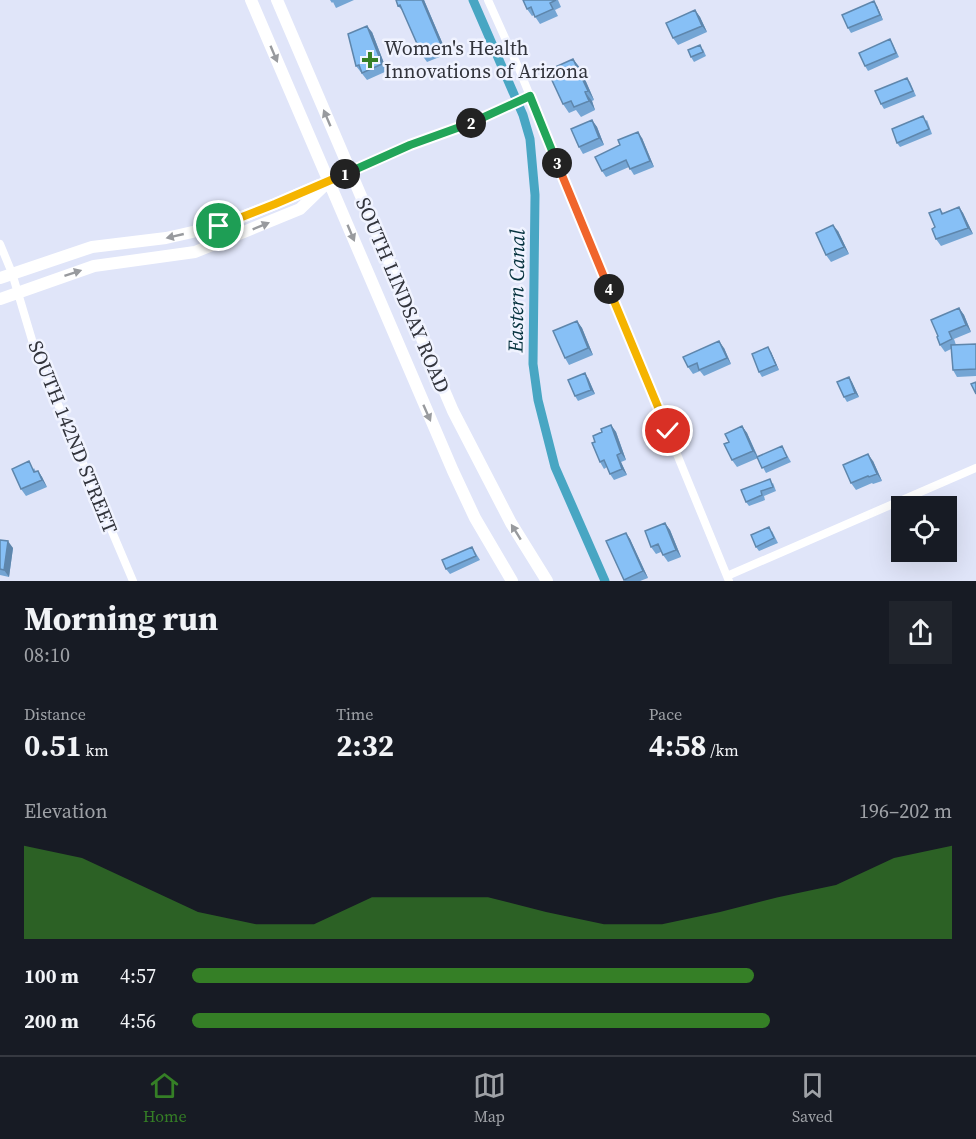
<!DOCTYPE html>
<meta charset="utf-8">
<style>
body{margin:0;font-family:"Source Serif 4",serif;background:#20242c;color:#f1f3f6;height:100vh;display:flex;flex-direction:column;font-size:22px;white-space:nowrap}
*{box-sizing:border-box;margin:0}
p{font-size:20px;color:#9ea1a6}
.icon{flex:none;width:33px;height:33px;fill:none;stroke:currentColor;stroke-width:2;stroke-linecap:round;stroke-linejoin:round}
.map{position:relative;height:581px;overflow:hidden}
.side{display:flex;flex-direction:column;background:#171b24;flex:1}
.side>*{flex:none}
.fabs{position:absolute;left:891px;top:496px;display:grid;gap:12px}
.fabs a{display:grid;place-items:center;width:66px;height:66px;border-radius:0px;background:#171b24;box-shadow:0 6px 24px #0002;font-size:30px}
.pin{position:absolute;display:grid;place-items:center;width:51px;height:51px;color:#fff;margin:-26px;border:3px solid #fff;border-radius:50%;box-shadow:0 2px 6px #0007}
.km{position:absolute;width:30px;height:30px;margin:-15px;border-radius:50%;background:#222;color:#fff;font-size:16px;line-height:30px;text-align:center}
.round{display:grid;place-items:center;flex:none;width:63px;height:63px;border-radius:0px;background:#20242c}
.overview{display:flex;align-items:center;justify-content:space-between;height:102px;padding:0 24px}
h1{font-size:33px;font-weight:700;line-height:45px}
.stats{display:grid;grid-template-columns:repeat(3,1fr);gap:9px;height:102px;padding:6px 24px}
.stats div{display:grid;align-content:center}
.stats b{font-size:30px;font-weight:700}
.stats small{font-size:16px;font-weight:400}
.stats p{font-size:16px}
.chart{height:168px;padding:12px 24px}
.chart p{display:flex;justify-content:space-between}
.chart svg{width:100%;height:108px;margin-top:6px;fill:#357f26;opacity:.7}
ul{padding:0 24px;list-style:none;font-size:20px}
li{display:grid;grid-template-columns:96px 72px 1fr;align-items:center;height:45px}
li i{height:15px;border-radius:8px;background:#357f26}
.tab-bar{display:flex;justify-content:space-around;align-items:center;height:84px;border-top:2px solid #363941;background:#171b24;font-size:16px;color:#9ea1a6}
.tab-bar a{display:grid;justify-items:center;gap:3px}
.tab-bar .active{color:#357f26}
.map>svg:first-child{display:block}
</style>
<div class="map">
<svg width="976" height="581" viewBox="0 0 976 581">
<rect width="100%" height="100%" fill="#e0e5f9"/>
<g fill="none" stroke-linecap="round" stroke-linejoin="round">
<path stroke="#48a6c3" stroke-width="9" d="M473 0 523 115 530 139 535 195 533 364 538 400 555 467 605 581"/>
<path stroke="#fff" stroke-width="8" d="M488 0 519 69 729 581
M329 181 410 145 459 129 529 96
M0 244 12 273 35 350 133 581
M727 576 976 468"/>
<path stroke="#fff" stroke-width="12" d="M251 0 453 471 475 518 512 581
M277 0 453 411 511 523 547 581
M0 278 92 247 166 238 219 226 275 204 319 185
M0 299 94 266 195 252 300 209 329 181"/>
</g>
<path fill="#74a5d4" d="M330 0H354L336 8 333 2 332 3Z
M396 0H424L447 54 427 62 422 55 404 12 398 6Z
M523 0H558L561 7 555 10 558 16 540 24 534 15 532 16 527 9Z
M877 6 883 20 851 33 848 28Z
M695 10 700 17 707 32 678 45 673 38Z
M372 32 387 71 367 80 356 66Z
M890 39 893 44 899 57 868 71 865 66Z
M703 49 706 56 694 62 691 57Z
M573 59 580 68 594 100 592 101 595 110 581 117 576 110 569 113 563 104 553 74Z
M907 78 910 82 916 96 884 109 881 104Z
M592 120 597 127 604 145 583 154 579 147Z
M927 120 932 134 900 147 897 143Z
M642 138 654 167 634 175 629 167 606 177 602 171Z
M959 207 963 213 973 234 941 246 936 239 940 209 943 213Z
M838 231 849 254 831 262 826 255Z
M959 308 964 315 971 332 954 339 956 345 976 344V376L957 377 953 370 951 349 945 352 940 345 938 336Z
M577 321 582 328 593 355 569 365 565 358Z
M724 348 731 364 704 376 700 371 693 374 688 367Z
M771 352 779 370 762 377 759 372Z
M849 377 852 382 859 397 847 402 844 397Z
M588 378 595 394 578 401 575 396Z
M611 425 616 432 626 460 621 462 627 475 614 480 610 474 607 467 604 469 600 462 595 442 602 432Z
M742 426 747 433 758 457 782 446 791 462 766 473 758 458 737 467 732 460 729 442Z
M873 461 882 481 873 484 872 483 856 490 851 483Z
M34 468 36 472 38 471 42 477 47 487 26 496 21 489Z
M773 483 776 491 764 496 765 500 749 506 746 502Z
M665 523 670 530 681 557 668 562 661 552 656 554 651 547Z
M772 531 778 543 759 551 756 547Z
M626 533 630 539 648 578 640 581H625L624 580Z
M0 540 13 548 9 577 0 575Z
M472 547 480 560 450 574 446 569Z"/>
<path fill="#5e86ac" d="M422 0H424L447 54 442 47Z
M874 1 877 6 883 20 880 15Z
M695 10 700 17 707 32 702 26Z
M367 26 372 32 387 71 382 64Z
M573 59 580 68 594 100 588 91Z
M585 92 592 101 595 110 589 101Z
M592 120 597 127 604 145 599 138Z
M638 132 642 138 654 167 650 161Z
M959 207 963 213 973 234 968 228Z
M833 225 838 231 849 254 844 247Z
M959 308 964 315 971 332 966 325Z
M577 321 582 328 593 355 588 348Z
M719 341 724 348 731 364 727 358Z
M768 347 771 352 779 370 776 365Z
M585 373 588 378 595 394 591 390Z
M849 377 852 382 859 397 855 393Z
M611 425 616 432 626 460 621 453Z
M742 426 747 433 758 458 753 451Z
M868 454 873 461 882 481 877 474Z
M617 455 621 462 627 475 622 469Z
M38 471 42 477 47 487 42 480Z
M665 523 670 530 681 557 676 550Z
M626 533 630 539 648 578 643 571Z
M8 541 13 548 9 577 4 570Z"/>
<path fill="#87c0f6" stroke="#5e86ac" stroke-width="1.5" d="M396 0H422L442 47 422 55 400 5 398 6Z
M523 0H556L550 3 553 9 535 17 531 7 527 9Z
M874 1 880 15 848 28 842 15Z
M695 10 702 26 673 38 666 23Z
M367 26 382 64 362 73 359 65 356 66 348 34Z
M890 39 896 53 865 66 859 53Z
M700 45 703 52 691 57 688 50Z
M573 59 588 91 585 92 589 101 574 107 571 101 563 104 550 76 553 74 551 69Z
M907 78 913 91 881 104 875 91Z
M923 116 929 129 897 143 892 129Z
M592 120 599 138 579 147 571 129Z
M638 132 650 161 630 169 626 160 602 171 595 157 620 145 618 140Z
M959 207 968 228 936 239 932 229 935 227 929 213 940 209 942 214Z
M833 225 844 247 826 255 816 233Z
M959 308 966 325 949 332 952 339 940 345 937 337 938 336 931 320Z
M577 321 588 348 565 358 553 331Z
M719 341 727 358 699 370 697 363 688 367 683 357Z
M976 344V369L953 370 951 345Z
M768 347 776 365 759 372 752 354Z
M585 373 591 390 575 396 568 380Z
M849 377 855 393 844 397 837 382Z
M976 382V394L971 384Z
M611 425 621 453 617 455 622 469 610 474 604 460 600 462 592 443 595 442 593 436 602 432 601 429Z
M742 426 753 451 732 460 724 444 729 442 725 434Z
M782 446 787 457 762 468 757 457Z
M868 454 877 474 869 477 868 476 851 483 843 465Z
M29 461 34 472 38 471 42 480 21 489 12 469Z
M770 479 773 487 761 491 762 495 746 502 741 490Z
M665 523 676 550 663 555 658 544 651 547 645 531Z
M769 527 774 538 756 547 751 535Z
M626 533 643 571 624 580 606 541Z
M0 540 8 541 4 570 0 569Z
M472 547 476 556 446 569 442 560Z"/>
<defs><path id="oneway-solid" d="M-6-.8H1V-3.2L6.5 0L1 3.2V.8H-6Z" transform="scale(1.5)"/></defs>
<g fill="#989a9e">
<use href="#oneway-solid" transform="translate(274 54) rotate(67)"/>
<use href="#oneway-solid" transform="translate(327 118) rotate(-113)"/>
<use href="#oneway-solid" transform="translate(261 226) rotate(-22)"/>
<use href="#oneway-solid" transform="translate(351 233) rotate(67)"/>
<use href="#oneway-solid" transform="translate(175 236) rotate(167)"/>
<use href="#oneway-solid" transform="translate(73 273) rotate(-18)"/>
<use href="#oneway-solid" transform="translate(427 413) rotate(66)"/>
<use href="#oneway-solid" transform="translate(516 532) rotate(-122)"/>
</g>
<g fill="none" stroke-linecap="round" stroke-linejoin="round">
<defs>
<path id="split-1" d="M219 226 275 204 345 174"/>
<path id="split-2" d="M345 174 410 145 471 123"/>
<path id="split-3" d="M471 123 530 96 557 163"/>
<path id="split-4" d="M557 163 609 289"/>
<path id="split-5" d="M609 289 668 431"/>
</defs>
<use href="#split-1" stroke="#fff" stroke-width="12"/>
<use href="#split-2" stroke="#fff" stroke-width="12"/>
<use href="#split-3" stroke="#fff" stroke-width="12"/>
<use href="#split-4" stroke="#fff" stroke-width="12"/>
<use href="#split-5" stroke="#fff" stroke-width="12"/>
<use href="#split-1" stroke="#f5b400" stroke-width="8"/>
<use href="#split-2" stroke="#22a559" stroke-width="8"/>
<use href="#split-3" stroke="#22a559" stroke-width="8"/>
<use href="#split-4" stroke="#f0652b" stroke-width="8"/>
<use href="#split-5" stroke="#f5b400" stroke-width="8"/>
</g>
<path fill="#357f26" stroke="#f0f3ff" stroke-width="2" d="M367 51h6v6h6v6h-6v6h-6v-6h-6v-6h6z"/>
<g text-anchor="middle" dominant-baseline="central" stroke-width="5" stroke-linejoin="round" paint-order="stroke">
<g font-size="20" fill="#32343c" stroke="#f0f3ff" text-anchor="start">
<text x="384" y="48">Women's Health<tspan x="384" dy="23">Innovations of Arizona</tspan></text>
</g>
<g font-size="20" fill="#32343c" stroke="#f0f3ff">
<text transform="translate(403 295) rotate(67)">SOUTH LINDSAY ROAD</text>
<text transform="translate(73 437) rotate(68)">SOUTH 142ND STREET</text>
</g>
<g font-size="21" font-style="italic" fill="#04313d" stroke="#f0f3ff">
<text transform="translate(516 291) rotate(-89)">Eastern Canal</text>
</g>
</g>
</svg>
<div class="fabs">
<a><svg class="icon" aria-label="locate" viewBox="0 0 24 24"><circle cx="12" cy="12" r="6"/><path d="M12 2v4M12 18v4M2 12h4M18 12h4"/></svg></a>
</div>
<div class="pin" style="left:219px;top:226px;background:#1e9e55"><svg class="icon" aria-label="arrive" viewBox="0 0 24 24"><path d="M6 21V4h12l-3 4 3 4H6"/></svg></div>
<div class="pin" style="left:668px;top:431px;background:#d93025"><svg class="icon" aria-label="check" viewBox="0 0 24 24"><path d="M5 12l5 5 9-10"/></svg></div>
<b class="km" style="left:345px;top:174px">1</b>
<b class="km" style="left:471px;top:123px">2</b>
<b class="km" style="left:557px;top:163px">3</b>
<b class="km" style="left:609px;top:289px">4</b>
</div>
<section class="side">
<div class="overview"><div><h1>Morning run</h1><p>08:10</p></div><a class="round"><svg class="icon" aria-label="share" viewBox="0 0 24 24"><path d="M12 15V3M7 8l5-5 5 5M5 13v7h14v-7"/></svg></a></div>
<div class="stats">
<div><p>Distance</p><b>0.51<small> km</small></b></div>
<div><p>Time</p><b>2:32</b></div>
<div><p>Pace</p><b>4:58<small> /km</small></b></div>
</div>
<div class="chart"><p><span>Elevation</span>196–202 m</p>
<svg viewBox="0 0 160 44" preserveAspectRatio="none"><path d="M0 44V6L10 11L20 22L30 33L40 38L50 38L60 27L70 27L80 27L90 33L100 38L110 38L120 33L130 27L140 22L150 11L160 6V44z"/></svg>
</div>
<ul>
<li><b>100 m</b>4:57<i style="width:74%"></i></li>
<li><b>200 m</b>4:56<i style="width:76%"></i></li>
</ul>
</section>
<nav class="tab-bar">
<a class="active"><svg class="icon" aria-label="home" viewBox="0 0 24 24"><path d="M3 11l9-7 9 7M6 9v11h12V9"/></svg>Home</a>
<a><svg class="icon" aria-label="map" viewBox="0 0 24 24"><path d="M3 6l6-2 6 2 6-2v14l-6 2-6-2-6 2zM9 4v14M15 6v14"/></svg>Map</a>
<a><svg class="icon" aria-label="saved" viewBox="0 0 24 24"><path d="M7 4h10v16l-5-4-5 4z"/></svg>Saved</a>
</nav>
